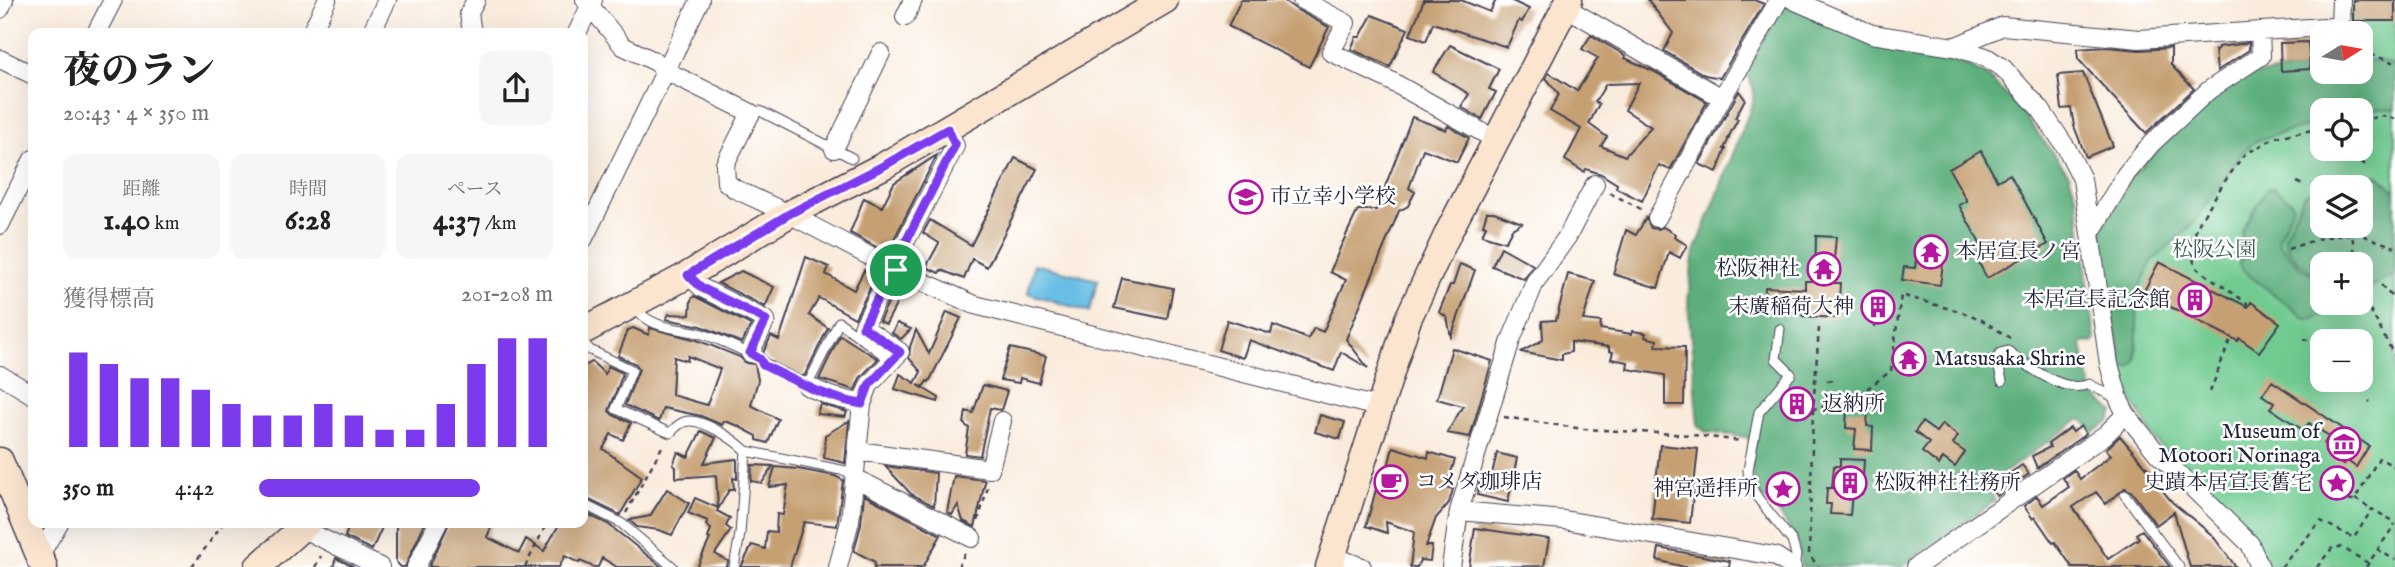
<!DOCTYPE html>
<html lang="ja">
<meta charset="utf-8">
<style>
body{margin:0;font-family:"IM FELL English","Noto Serif JP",serif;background:#f6f6f6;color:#222;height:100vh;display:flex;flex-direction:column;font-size:26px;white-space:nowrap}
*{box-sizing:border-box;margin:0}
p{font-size:23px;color:#767676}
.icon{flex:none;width:38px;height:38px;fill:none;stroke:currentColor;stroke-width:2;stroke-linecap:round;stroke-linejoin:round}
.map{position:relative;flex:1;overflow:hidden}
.panel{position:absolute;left:28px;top:28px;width:560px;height:500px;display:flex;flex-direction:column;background:#fff;border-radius:14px;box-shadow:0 7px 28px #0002}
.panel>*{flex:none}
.needle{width:46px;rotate:79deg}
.fabs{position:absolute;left:2310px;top:21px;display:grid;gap:14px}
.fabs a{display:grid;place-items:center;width:63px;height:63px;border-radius:14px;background:#fff;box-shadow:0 7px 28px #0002;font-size:35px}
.pin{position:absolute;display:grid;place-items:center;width:60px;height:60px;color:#fff;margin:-30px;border:4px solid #fff;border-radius:50%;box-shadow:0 2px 7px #0007}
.round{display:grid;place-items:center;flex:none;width:74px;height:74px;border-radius:14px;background:#f6f6f6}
.head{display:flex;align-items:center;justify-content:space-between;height:119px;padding:0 35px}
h1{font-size:38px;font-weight:800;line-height:52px}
.figures{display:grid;grid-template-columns:repeat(3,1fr);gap:10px;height:119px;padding:7px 35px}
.figures div{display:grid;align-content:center;border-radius:14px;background:#f6f6f6;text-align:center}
.figures b{font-size:30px;font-weight:800}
.figures small{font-size:19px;font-weight:400}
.figures p{font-size:19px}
.chart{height:196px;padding:14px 35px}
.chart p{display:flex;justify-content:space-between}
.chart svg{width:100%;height:126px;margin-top:7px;stroke:#7c3aed;stroke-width:6}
ul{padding:0 35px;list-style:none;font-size:23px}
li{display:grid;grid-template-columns:112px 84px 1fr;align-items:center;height:52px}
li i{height:18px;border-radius:9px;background:#7c3aed}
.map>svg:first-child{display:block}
</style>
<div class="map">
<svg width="2395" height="567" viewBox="0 0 2395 567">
<rect width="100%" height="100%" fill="#fff"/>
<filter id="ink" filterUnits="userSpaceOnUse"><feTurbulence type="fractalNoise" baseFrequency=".0143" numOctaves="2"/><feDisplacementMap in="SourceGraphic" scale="14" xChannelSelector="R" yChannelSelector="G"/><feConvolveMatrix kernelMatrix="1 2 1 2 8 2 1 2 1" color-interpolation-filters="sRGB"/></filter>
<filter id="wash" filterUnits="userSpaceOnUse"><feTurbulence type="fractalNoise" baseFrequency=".00686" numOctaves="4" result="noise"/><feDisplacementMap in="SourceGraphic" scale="28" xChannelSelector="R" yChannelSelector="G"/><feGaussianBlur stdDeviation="1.57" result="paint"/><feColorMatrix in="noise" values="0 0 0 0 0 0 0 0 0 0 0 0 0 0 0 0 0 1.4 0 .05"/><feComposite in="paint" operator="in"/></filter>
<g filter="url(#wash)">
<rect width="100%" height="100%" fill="#faecdd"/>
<path fill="#71cb91" stroke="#4a7666" stroke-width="2" fill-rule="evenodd" d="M2349 0H2395V567H2267L2157 443 2132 400 2121 365 2100 234 2129 178 2239 76 2322 67V72H2361V33H2349ZM2322 110H2361V149H2322ZM2322 187H2361V226H2322ZM2322 264H2361V303H2322ZM2322 341H2361V380H2322Z"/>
<path fill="#5caf7b" stroke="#3f685b" stroke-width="2" fill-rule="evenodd" d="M1788 5 1873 40 1968 66 1987 76 2016 105 2069 174 2077 199 2095 338 2094 342 2083 343 2082 346 2092 393 2114 412 2109 422 2094 432 2082 420H2078L1989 484 1988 488 1995 501 1901 567H1801L1798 543 1781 516 1762 497 1753 477 1749 440 1747 437 1706 432 1698 426 1688 302 1693 257 1753 102V87L1746 73 1781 7Z
M2377 60 2395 67V109H2379L2361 113V110H2322V123L2273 135 2256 141 2243 152 2192 225 2152 261 2138 291 2136 361 2131 367 2125 368 2122 365 2110 302 2102 235 2103 227 2130 178 2213 93 2242 76 2322 67V72H2361V62Z
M2372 175H2379L2395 192V275L2361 291V264H2322V277C2308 271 2285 253 2284 237L2304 195 2333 179 2355 180ZM2322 187H2361V226H2322Z
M2273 188 2291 201 2293 207 2279 237V244L2302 269 2322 278V303H2346L2314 319H2306L2240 268 2239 262 2247 251 2242 240V231L2267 189Z"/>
<path fill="#67bee4" stroke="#447090" stroke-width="2" d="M1034 264 1098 280 1089 312 1028 293Z"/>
<g id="blocks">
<path fill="#c6a073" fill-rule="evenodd" d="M1241 0H1283L1297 10 1329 27 1309 67 1228 26Z
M1424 0H1461L1490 12 1496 0H1510L1529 9 1522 22 1519 20 1507 47 1433 23 1426 41 1410 35Z
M1648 0H1754L1764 4 1720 78 1705 75 1664 51 1673 33Z
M2353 0H2395V21H2353Z
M1372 15 1408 29 1390 67 1351 49 1356 37H1360Z
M1591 35 1626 56 1625 58 1653 71 1707 102 1670 170 1659 165 1642 201 1616 188 1617 184 1601 174 1586 169 1584 172 1565 160 1581 129 1550 111 1559 94 1546 78 1549 73 1577 91 1598 58 1582 49ZM1639 83 1625 110 1651 127 1625 156 1601 146 1607 137 1589 124 1599 104 1595 102 1606 84Z
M2308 42 2310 69 2281 71 2280 43Z
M2249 43V50L2217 71 2215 50 2218 49V47Z
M1450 45 1499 69 1489 89 1496 92 1482 119 1461 107 1469 94 1433 72Z
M2107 47 2140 50 2171 48V65L2194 89 2146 133 2078 59 2077 49Z
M2083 73 2113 146 2086 157 2074 126 2071 108 2062 109 2058 75Z
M1739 91 1745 99 1735 118 1738 119 1728 138H1729L1724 149H1726L1717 172 1699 164Z
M1412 117 1446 130 1448 126 1469 138 1457 162 1423 149 1409 188 1415 192 1408 206 1399 211 1346 339 1368 368 1341 352 1334 371 1249 340 1243 358 1218 350 1227 320 1271 334 1273 325 1308 339 1314 328 1323 332 1346 280 1330 272 1340 248 1358 210H1376Z
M1981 151 1997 181 2010 174 2048 244 1987 278 1975 256 1984 251 1959 205 1967 201 1949 169Z
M937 155 887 253 850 233 864 198 882 207 894 183Z
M1015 158 1037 169 987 267 972 259 964 279 941 270 939 273 926 267 939 243 923 233 930 220 971 245Z
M1487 212H1494L1522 223 1512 229 1505 242 1482 235 1486 226 1483 225Z
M1646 218 1651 228 1658 229 1663 227 1675 234 1674 237 1687 245 1680 258 1669 252 1658 288 1613 274 1626 230 1636 235Z
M1816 236 1836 237 1832 283H1840L1838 318 1803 316 1804 313 1764 310 1765 287 1805 289V281H1815Z
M1919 238 1946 243 1940 285 1902 280 1904 267 1915 268Z
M1501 247 1533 265 1524 279 1492 266Z
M806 257 829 267 826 274 854 290 864 270 876 276 855 318 819 298 809 315 828 328 805 375 801 377 768 360 763 353 771 336 779 340Z
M2159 262 2248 307 2251 302 2280 323 2259 352 2239 338 2238 341 2143 293Z
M1460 264 1475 270 1451 337 1447 317 1439 312 1450 285H1453Z
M741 271 774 287 765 307 718 283Z
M1568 274 1595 281 1583 320 1601 322 1600 329 1632 334V331L1646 333 1645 337 1657 340 1656 346 1685 347 1684 405H1665V375L1627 369 1628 362 1611 359 1613 352 1609 351V347L1571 342V352L1562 354V360L1521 352 1543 340 1542 321 1556 320Z
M1122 278 1173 288 1167 319 1114 308Z
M694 296 751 325 742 343 701 326 666 319 669 314 690 315 691 300Z
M890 299 897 303 886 324 879 321Z
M947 312 961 318 929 382 927 381 923 387 918 385 939 398 938 402 895 389 900 374 915 383 921 372 909 358 910 347 916 330 929 354Z
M897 323 911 329 901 339 892 333Z
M633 328 649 335 650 328 697 340 740 357 746 363 755 364 758 380 751 405 778 419 768 443 757 440V436L736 425 724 421 722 425 701 416 663 408 659 421 625 405 639 369 636 364 618 356 628 330ZM688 356 720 369 707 405 672 395 674 357 687 361Z
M840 335 878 359 860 378 855 390 819 379Z
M1010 348 1046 356 1039 383 1020 378 1019 383 1000 380Z
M1452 348 1492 361 1470 437 1447 433 1463 406 1437 399Z
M592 362 605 374 608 366 623 373 609 411 613 415 631 423 623 440 611 434 603 449 642 477 620 515 583 497V367Z
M2272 381 2369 446 2356 467 2346 460 2343 465 2329 456 2333 450 2324 444 2329 436 2309 423 2303 430 2270 408 2274 403 2262 395Z
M983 385 1007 391 1001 410 990 408 980 456 965 454 969 428 964 424 966 411 973 413Z
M820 404 847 412 845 417 817 414Z
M1847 409 1868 410 1867 426 1873 427 1872 450 1854 449 1856 429 1846 428Z
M1320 415 1345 422 1340 439 1315 432Z
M849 421 845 463 824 458 825 435Z
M1922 422 1936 432 1942 424 1958 436 1953 444 1965 452 1955 467 1943 458 1939 465 1922 452 1929 443 1915 432Z
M2081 426 2086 434 2037 468 2032 456 2050 447 2048 444 2070 428 2073 432Z
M701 431 716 438 704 463 737 459V479L733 478 734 490H729L717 511 730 518 726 526 731 530 715 554 728 561 727 567H697L710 539 708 538 711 529 706 525 708 521 688 513 695 498 718 508 716 475 676 478V467L673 465 678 452 688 457Z
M2120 436 2155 477 2153 479 2172 502 2212 535 2236 567H2190L2174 512 2156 525 2131 491 2125 488 2106 504 2096 492 2073 507 2108 559 2139 538 2136 534 2142 530 2170 567H2072L2055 542 2053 543 2035 517 2033 519 2024 506 2037 496 2043 505 2069 487 2063 478 2074 470 2080 479 2111 455 2106 449Z
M1660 445 1698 449 1690 523 1652 519Z
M1393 447 1428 458 1429 452 1455 460 1446 487 1453 489 1449 503 1436 518 1426 546H1432L1430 561 1420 560 1417 567H1410L1414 532 1386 522 1387 533 1366 526 1381 471H1387Z
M1497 453 1517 458 1508 502 1477 495 1481 476 1491 478Z
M1840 459 1864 460 1862 494H1852L1850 515 1830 514 1831 504H1826L1827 488H1832L1834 466H1840Z
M752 465 773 466 762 483 751 481Z
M2022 465 2029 474 1997 496 1990 487Z
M885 466 936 473 934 506 911 494Z
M775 467 798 469 835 476 843 480 837 526 804 522 790 567H741L752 545 765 549 767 531 776 532 777 514 783 515 788 485 769 487Z
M954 476 984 480 985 482 975 527 963 521 958 505 952 515 947 512Z
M667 489 689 503 672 535 659 530 637 527 629 520 650 516Z
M864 495 941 535 923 567H874L875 562 854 551 861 524Z
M583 512 608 524 662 567H617L602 558 598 567H594L580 561 579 563 565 556 559 567H429L449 523H493L487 537 519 553 526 539 544 551 560 523H583Z
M350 523H384L372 550 345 537Z
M396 523H425L405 567H401L396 562Z
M1475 528 1549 539 1544 566 1469 567Z
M1659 548 1730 561 1729 567H1684L1657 560Z
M336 558 354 567H333Z"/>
</g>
</g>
<g filter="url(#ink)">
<use href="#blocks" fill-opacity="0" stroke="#424053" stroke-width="2"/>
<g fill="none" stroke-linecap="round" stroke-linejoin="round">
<defs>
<path id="lane" d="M751 113 760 111 852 158
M642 315C658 329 679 328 699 333 720 339 740 349 760 359L763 365 804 386H807L839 322 892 361
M1780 329 1776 359 1791 374 1759 412 1748 470 1749 483 1757 497 1792 541 1796 555 1794 567
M583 342 590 350 632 370 616 409 670 433C674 429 678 424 684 422 700 416 735 440 746 451
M2002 381 1997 360 2000 353 2008 351C2027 366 2065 395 2089 384L2117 399
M2125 495 2179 567
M583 504 621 523 673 567
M734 567 740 534 746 451 856 473"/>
<path id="street" d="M585 0 623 46 656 62 666 71 751 113 725 164 726 182 735 189 789 214 896 270 975 305 1378 407
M1302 0 1346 23 1331 52 1389 80 1496 140
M1793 0 1872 34 1954 47 1986 57 2003 68 2041 110 2067 149 2082 179 2109 364 2119 400 2126 414 2157 453 2250 544 2260 567
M1565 7 1722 98
M0 9 4 0
M905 17 913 0
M96 33 113 0
M311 33 327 0
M371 33 387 0
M472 33 469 13 476 0
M577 33 593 0
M1954 47 2003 26 2139 39 2340 26 2341 0
M0 59 33 75
M834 149 881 53
M1657 218 1722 98 1779 0
M0 225 33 159
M2091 232 2126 174 2151 144 2209 90 2261 56 2260 31
M583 240 700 0
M688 275 702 288 766 320 750 353
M0 375 33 395
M807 386 830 396 862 404 850 521 838 567
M862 404 869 385 900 352 863 327 885 283 896 270 898 256 955 146 948 129
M858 451 990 469 1002 421
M855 478 972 538
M1459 511 1564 520 1775 556 1792 567
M295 525 380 567
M1332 556 1362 567
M36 561 59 523
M416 567 438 523
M1451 567 1459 511 1511 340 1535 282 1567 237 1595 184
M1916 567 2105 435 2126 414"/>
<path id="secondary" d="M583 331 688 275 789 214 885 165 1165 0
M0 461 44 567
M258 567 307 523
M1329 567 1408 319 1449 231 1569 0"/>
</defs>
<use href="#lane" stroke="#424053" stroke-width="11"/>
<use href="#street" stroke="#424053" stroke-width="20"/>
<use href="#secondary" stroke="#424053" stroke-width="29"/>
<path stroke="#424053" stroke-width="2.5" stroke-dasharray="5 5" stroke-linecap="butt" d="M2361 51 2395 63
M2361 120 2383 116 2395 119
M2361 162 2369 167
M2297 182 2305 187
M1610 193 1641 209
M2350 226 2352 234H2359L2395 247
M2288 249 2321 238 2352 234 2356 264
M2309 267 2322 272
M2381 285 2392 297
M2361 292 2395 357
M2246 306 2247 303 2198 269 2194 264 2192 246 2193 238 2200 221 2225 181 2244 155 2276 137 2322 128
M1875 327V324
M1819 328 1813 409 1850 401 1891 371 1901 295 1971 315 1982 320 2010 338
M2304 339 2308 340
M1827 381 1832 380
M2210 392 2231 337
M2369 401 2370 402
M1813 409 1809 555 1819 567
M1504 417 1583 429 1693 435 1741 441
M2332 490 2349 501 2355 499 2379 458 2395 467
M2355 499 2372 509
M626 513 663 445
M978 521 988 487
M2377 549 2395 560
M192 567 223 523
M315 567 321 556
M525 567 547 523
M958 567 965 553
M2281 567 2321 521 2354 538 2372 509 2395 522
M2317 567 2333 547H2341L2368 563
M2366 567 2395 524"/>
<use href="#lane" stroke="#fff" stroke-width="9"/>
<use href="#street" stroke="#fff" stroke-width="18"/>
<use href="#secondary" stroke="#fbe5cf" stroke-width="26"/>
</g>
</g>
<g fill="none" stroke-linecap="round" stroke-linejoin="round" filter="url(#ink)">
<defs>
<path id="route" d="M948 129 955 145 898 257 896 270 885 283 863 327 900 352 869 385 862 404C826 398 795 381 763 365L760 359 750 353 766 320 702 288 688 275 789 214 885 165Z"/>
</defs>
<use href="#route" stroke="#fff" stroke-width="14"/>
<use href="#route" stroke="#7c3aed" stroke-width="9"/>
</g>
<defs>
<symbol id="school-ring" viewBox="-11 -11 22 22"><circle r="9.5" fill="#fff" stroke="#b5179e" stroke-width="1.5"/><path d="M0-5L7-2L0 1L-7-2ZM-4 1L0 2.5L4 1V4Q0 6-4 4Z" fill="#b5179e"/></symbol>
<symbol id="temple-ring" viewBox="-11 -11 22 22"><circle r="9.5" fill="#fff" stroke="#b5179e" stroke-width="1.5"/><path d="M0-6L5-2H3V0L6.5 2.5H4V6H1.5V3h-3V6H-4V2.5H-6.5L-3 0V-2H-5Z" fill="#b5179e"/></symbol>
<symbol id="building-ring" viewBox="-11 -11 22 22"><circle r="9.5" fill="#fff" stroke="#b5179e" stroke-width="1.5"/><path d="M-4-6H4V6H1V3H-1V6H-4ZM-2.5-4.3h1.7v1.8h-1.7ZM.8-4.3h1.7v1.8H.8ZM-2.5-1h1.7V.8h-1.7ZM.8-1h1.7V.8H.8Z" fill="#b5179e"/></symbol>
<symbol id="museum-ring" viewBox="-11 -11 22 22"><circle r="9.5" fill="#fff" stroke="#b5179e" stroke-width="1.5"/><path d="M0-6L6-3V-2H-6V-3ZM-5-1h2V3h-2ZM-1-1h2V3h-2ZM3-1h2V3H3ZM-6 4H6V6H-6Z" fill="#b5179e"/></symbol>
<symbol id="cafe-ring" viewBox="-11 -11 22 22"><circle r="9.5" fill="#fff" stroke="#b5179e" stroke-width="1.5"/><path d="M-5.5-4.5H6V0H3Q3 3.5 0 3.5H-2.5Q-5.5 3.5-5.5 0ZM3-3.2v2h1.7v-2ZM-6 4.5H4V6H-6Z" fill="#b5179e"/></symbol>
<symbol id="sight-ring" viewBox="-11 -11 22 22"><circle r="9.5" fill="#fff" stroke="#b5179e" stroke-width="1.5"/><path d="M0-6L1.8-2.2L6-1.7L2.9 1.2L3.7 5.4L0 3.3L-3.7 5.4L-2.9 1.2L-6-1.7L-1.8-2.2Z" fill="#b5179e"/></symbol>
</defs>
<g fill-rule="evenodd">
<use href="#school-ring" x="1227" y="178" width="38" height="38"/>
<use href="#temple-ring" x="1912" y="233" width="38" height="38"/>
<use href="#temple-ring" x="1805" y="250" width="38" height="38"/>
<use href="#building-ring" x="2176" y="281" width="38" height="38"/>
<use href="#building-ring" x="1859" y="288" width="38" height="38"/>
<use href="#temple-ring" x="1890" y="340" width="38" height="38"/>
<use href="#building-ring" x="1778" y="385" width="38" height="38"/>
<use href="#museum-ring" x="2325" y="425" width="38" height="38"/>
<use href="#cafe-ring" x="1372" y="463" width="38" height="38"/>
<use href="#building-ring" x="1831" y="464" width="38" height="38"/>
<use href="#sight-ring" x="2318" y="464" width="38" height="38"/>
<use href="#sight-ring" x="1764" y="470" width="38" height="38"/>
</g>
<g text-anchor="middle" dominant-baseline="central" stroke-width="5" stroke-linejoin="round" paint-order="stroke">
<g font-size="21" fill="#22223b" stroke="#fff" text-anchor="start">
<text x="1270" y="197">市立幸小学校</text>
<text x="1955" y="252">本居宣長ノ宮</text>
<text x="1800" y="269" text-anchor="end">松阪神社</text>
<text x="2170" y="300" text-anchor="end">本居宣長記念館</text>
<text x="1854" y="307" text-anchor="end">末廣稲荷大神</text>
<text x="1934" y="359">Matsusaka Shrine</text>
<text x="1822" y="404">返納所</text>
<text x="2320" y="432" text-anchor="end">Museum of<tspan x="2320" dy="24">Motoori Norinaga</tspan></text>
<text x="1416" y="482">コメダ珈琲店</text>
<text x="1874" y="483">松阪神社社務所</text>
<text x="2312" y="483" text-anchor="end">史蹟本居宣長舊宅</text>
<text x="1758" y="489" text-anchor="end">神宮遥拝所</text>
</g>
<g font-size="21" fill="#3e5d59" stroke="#fff">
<text x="2214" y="250">松阪公園</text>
</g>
</g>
</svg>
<div class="fabs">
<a><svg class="needle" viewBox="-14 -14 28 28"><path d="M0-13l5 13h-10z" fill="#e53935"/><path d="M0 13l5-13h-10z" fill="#767676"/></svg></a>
<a><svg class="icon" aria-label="locate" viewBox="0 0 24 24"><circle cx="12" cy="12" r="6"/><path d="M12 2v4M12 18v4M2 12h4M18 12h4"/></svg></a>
<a><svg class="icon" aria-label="layers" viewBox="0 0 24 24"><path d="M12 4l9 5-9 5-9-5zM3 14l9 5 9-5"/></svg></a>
<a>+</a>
<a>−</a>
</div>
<div class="pin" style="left:896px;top:270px;background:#1e9e55"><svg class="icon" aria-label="arrive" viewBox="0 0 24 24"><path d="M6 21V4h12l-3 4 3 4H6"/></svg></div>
<section class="panel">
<div class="head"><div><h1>夜のラン</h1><p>20:43 · 4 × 350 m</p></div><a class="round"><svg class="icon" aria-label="share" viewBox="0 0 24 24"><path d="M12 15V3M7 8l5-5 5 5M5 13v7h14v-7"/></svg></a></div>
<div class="figures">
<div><p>距離</p><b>1.40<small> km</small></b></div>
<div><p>時間</p><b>6:28</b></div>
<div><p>ペース</p><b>4:37<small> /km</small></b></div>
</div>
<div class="chart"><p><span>獲得標高</span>201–208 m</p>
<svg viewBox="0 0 160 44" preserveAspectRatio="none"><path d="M5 44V11M15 44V15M25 44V20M35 44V20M45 44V24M55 44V29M65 44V33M75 44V33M85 44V29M95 44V33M105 44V38M115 44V38M125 44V29M135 44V15M145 44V6M155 44V6"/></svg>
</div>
<ul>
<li><b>350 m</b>4:42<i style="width:75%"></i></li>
</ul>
</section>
</div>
